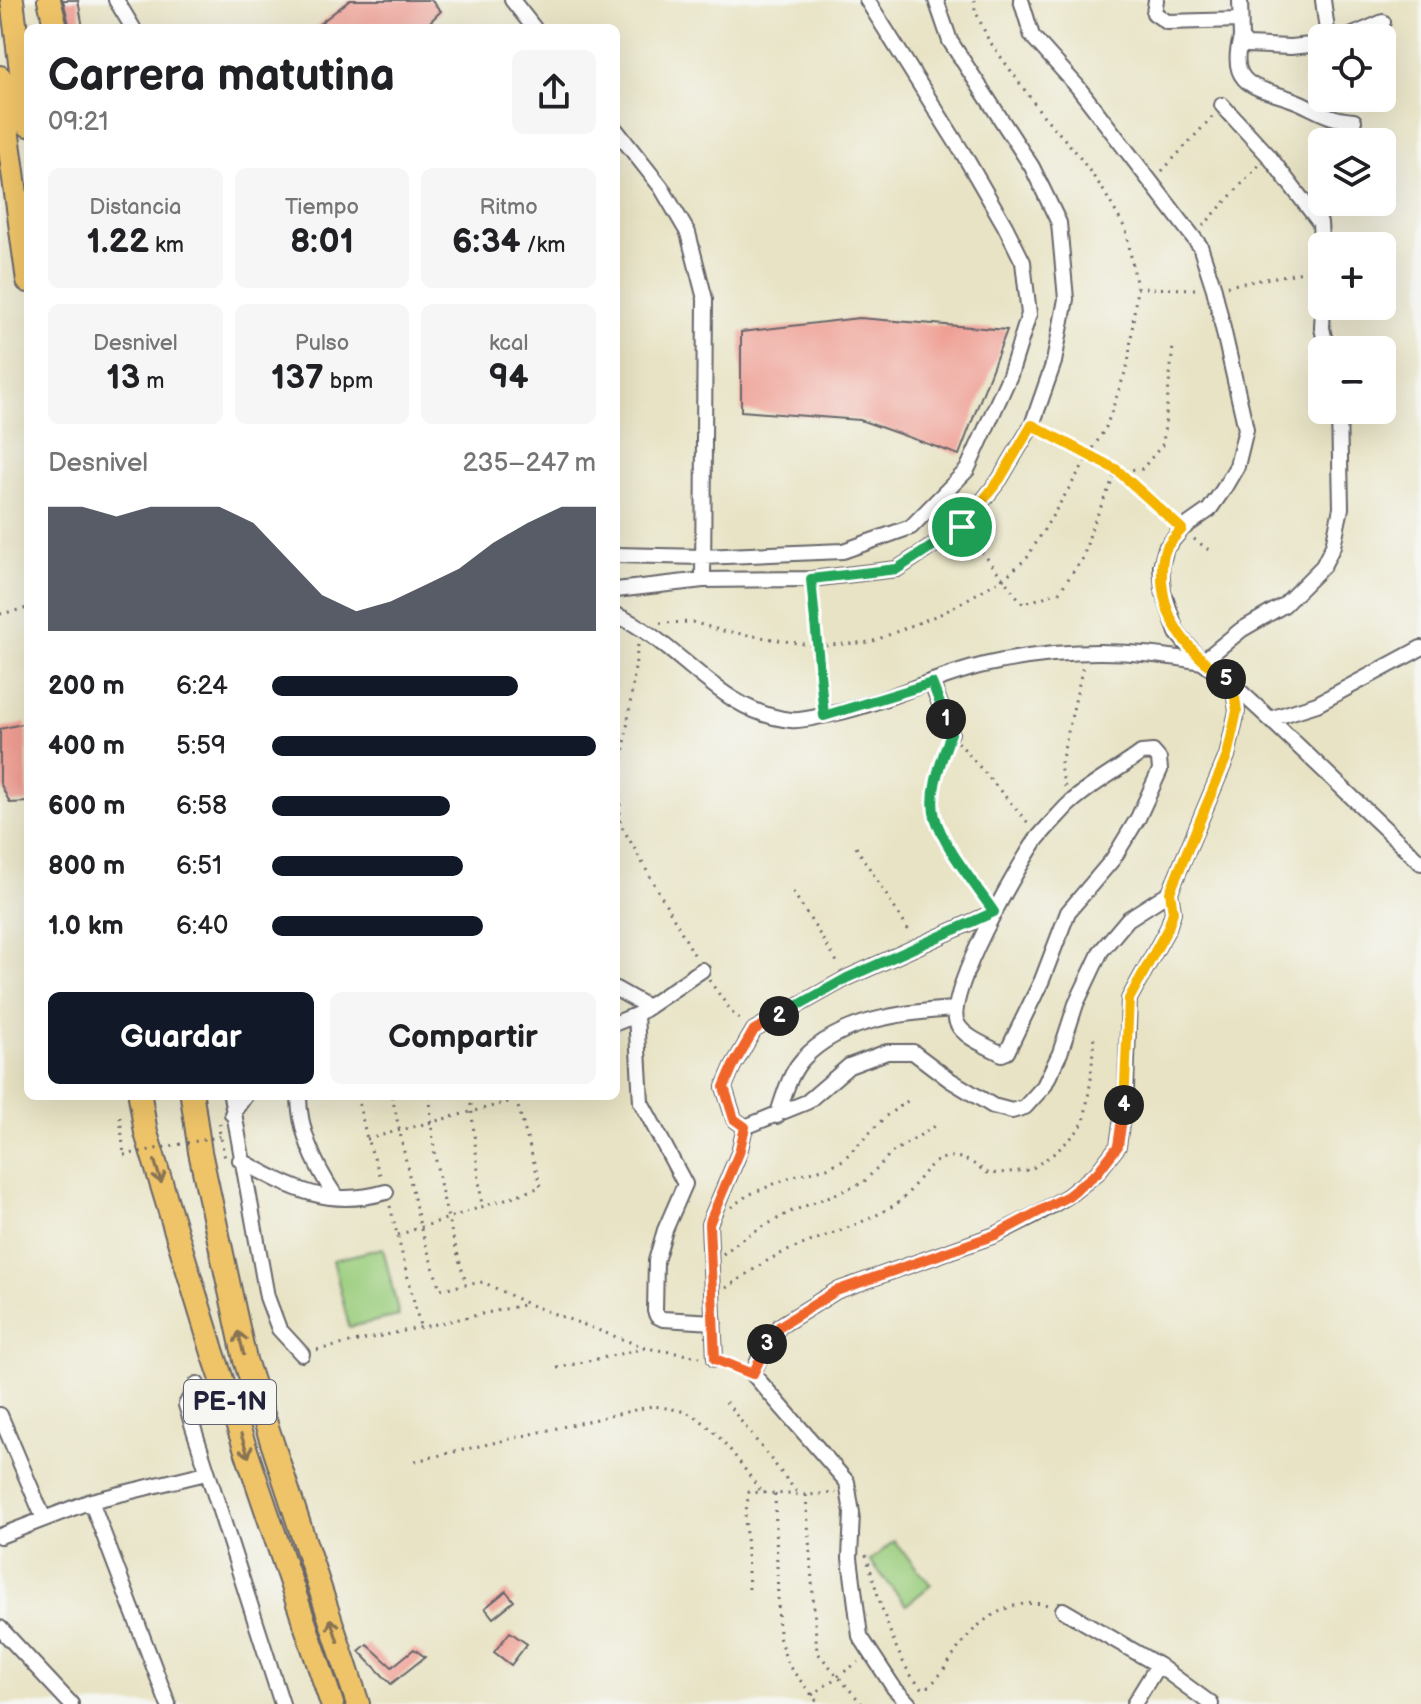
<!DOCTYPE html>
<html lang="es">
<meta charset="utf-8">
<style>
body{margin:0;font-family:"Balsamiq Sans",sans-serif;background:#f6f6f6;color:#202124;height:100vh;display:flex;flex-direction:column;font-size:30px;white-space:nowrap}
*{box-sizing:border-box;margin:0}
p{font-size:26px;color:#757577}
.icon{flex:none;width:44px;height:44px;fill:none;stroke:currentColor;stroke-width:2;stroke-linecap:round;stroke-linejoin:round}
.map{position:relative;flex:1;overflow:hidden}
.sheet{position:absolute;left:24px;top:24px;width:596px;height:1076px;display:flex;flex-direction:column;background:#fff;border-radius:12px;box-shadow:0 8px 32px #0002}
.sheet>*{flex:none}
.tools{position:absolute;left:1308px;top:24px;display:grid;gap:16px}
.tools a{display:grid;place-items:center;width:88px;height:88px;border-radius:12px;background:#fff;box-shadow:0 8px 32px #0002;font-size:40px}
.pin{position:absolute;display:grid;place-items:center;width:68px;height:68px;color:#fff;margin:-34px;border:4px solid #fff;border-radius:50%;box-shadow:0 2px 8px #0007}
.km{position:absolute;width:40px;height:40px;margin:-20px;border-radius:50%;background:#222;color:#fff;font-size:22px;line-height:40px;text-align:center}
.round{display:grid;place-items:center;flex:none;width:84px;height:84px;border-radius:12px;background:#f6f6f6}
.overview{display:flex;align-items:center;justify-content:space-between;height:136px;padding:0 24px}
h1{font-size:44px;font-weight:600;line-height:60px}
.figures{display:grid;grid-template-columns:repeat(3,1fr);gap:12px;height:136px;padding:8px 24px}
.figures div{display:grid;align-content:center;border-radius:12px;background:#f6f6f6;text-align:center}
.figures b{font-size:34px;font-weight:600}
.figures small{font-size:22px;font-weight:400}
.figures p{font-size:22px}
.chart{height:224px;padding:16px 24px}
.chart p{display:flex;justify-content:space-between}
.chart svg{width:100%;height:144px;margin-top:8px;fill:#111827;opacity:.7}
.cta{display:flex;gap:16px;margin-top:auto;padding:16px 24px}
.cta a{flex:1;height:92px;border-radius:12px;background:#111827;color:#fff;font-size:32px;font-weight:600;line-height:92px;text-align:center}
.cta a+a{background:#f6f6f6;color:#202124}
ul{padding:0 24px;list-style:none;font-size:26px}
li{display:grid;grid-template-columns:128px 96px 1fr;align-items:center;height:60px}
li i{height:20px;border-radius:10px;background:#111827}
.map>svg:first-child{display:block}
</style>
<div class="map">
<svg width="1421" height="1704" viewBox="0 0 1421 1704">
<rect width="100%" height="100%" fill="#f6f6f2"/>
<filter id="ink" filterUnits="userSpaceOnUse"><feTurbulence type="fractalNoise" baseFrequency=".0125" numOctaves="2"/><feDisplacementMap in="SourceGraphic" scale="16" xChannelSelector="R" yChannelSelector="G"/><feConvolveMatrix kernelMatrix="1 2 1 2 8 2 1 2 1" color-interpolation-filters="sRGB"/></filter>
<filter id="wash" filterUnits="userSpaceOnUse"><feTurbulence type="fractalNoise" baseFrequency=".006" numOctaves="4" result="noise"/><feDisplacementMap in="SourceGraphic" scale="32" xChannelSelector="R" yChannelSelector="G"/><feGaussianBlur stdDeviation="1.8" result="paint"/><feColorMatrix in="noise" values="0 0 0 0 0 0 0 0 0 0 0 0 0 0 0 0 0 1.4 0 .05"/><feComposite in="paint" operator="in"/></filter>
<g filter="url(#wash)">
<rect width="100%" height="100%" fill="#e8e3c4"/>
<path fill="#9bce7e" stroke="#5e785c" stroke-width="2" d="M383 1248 399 1316 349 1327 333 1260Z
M894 1541 931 1585 906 1605 870 1561Z"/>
<g id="blocks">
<path fill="#ef9d92" d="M63 0H78L83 28H70Z
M350 0H431L441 11 424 28H314Z
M859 318 1007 330 959 455 860 420 741 411V332Z
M26 723 28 802 10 803 0 783V729Z
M506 1591 514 1601 493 1618 485 1608Z
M510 1632 527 1644 511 1665 494 1652Z
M367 1644 392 1667 414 1649 425 1657 391 1684 359 1651Z"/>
</g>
</g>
<g filter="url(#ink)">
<use href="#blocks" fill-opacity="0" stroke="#67666b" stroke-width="2"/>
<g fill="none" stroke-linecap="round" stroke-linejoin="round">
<defs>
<path id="minor" d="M116 0 133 28
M512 0 534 28
M1021 0 1032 36 1077 86 1200 246 1214 289 1246 429 1237 466 1223 490 1209 510 1182 529 1166 548 1161 566 1163 591 1177 633 1202 662 1233 685 1270 719 1421 863
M1156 0 1154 13 1167 22 1240 20
M1240 0 1241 38 1247 45 1290 47 1322 44
M1323 0 1328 38
M1241 38C1225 92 1266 87 1301 103 1322 113 1330 119 1354 121
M1346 38 1383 22
M1222 105 1268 155 1320 223 1322 257
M616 130 661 187 688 233 705 299 703 580
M1323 306 1322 328 1327 350
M616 555 703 557 843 551 911 527 967 470 1010 375 1029 314 1023 262 1005 226 964 155 867 0
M616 590 703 580 811 579 897 569 962 527 1000 479 1032 425 1054 362 1066 299 1059 223 1032 167 950 41 936 0
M616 615C678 641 719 713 791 720 800 721 812 718 821 716 877 707 929 678 984 665 1055 649 1130 648 1201 662
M1202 662 1241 630 1284 605 1323 566 1333 546 1341 508 1339 410
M932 683 951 733
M1270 719 1317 704 1421 648
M1153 752 1159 759 1160 770 1138 818 1113 859 1068 912 1042 980 1007 1052 1002 1054C988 1046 964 1038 957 1023 944 995 1018 866 1037 839 1046 828 1057 817 1066 807 1087 786 1117 771 1141 753Z
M994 912 847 978 754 1030 733 1066 724 1087 734 1119 745 1127 807 1102 849 1066 887 1052H913L950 1080 993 1106 1012 1111 1025 1107 1044 1086 1060 1053 1076 1004 1101 951 1128 919 1170 892 1227 756 1237 711 1233 685
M616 989 648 1007
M636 1015 641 1102 685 1184 665 1230 656 1261 655 1311 657 1316 663 1319 714 1322
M616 1023 636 1015 702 970
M231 1096 267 1297 279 1329 302 1354
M299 1096C299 1133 316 1167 336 1197
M232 1114 245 1096
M777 1116C784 1096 789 1074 803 1059 840 1019 905 1012 956 1009
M240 1160C291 1188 327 1209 386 1192
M715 1359 709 1224 739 1153 745 1127
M197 1384 186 1405 282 1704
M0 1415 44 1519
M91 1501 168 1704
M0 1536 91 1501 206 1473
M1063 1610 1158 1665 1211 1704
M0 1628 71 1704
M909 1704 894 1688 860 1636 850 1558 852 1513 847 1482 753 1374 763 1349 780 1326 836 1291 995 1235 1039 1213 1068 1196 1097 1173 1118 1146 1126 1089 1129 999 1168 928 1173 912 1170 892
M1134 1704 1158 1665"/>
<path id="highway" d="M12 0 28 125
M49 0 56 28
M0 77 28 281
M140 1096 146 1133 213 1353 332 1704
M192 1096 200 1152 245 1360 358 1704"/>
</defs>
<use href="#minor" stroke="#67666b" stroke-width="18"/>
<use href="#highway" stroke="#67666b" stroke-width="26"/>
<path stroke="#67666b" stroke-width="3" stroke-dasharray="2 6" stroke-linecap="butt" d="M1162 171 1214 115
M1203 226 1260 164
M1227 286 1314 270
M1137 288 1200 289
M1043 431 1117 470 1170 519
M972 539 1023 604 1059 592 1083 558 1092 527 1117 470 1142 469 1163 444 1173 346
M1194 539 1213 553
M812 592 823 700
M0 614 28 608
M660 623 692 622 723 631 816 646 871 642 945 612 1004 578 1027 558 1106 427 1128 364 1137 288 1126 230 1102 188 1075 151 1042 114 988 39 975 10 974 0
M638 645 620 780V823L695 956
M958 742 1029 824
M946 748C939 768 931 793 935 815 939 841 971 878 986 900
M1065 787 1060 767 1083 666
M856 847 911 934
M793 892 839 965
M709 980 734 1015 742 1020
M357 1096 367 1139 382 1180
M392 1096 420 1226 440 1289 483 1282 528 1304 646 1348 700 1357
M430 1096C431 1160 448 1222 466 1283
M470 1096 482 1207
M120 1117 124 1155
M220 1123 219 1129 225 1159
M367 1139 516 1100
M390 1206 420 1326
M731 1207 748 1195 793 1176 827 1168 843 1160 886 1116 912 1098
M398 1235 541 1187 515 1096
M723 1254 746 1236 790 1212 863 1183 891 1153 937 1125
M726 1288C743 1277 760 1264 778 1255 817 1237 860 1227 896 1204 914 1193 923 1163 945 1158 961 1153 977 1166 989 1174L1030 1170 1056 1152 1074 1135 1084 1122 1091 1079 1094 1035
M317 1350 528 1304
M557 1368 646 1348
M726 1402 799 1495
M415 1461 652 1406C667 1408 688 1410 700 1420 725 1438 744 1469 762 1493
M775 1494 779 1637 788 1665 819 1704
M806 1495 817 1652 862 1704
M866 1555C876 1587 897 1672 924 1689 944 1677 952 1653 968 1636 989 1612 1021 1597 1052 1606
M749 1589 745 1518 749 1492 806 1495 836 1493
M812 1695 858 1662"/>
<use href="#minor" stroke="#fff" stroke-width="14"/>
<use href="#highway" stroke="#efc469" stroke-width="22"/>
<path stroke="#67666b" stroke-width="3" stroke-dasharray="2 6" stroke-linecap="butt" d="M124 1155 223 1136"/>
</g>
<defs><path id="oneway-shaft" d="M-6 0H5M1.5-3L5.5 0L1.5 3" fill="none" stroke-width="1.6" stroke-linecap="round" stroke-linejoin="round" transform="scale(2)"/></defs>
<g stroke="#887352">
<use href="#oneway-shaft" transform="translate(158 1172) rotate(73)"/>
<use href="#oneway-shaft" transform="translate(241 1343) rotate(-103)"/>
<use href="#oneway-shaft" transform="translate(245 1446) rotate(71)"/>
<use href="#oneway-shaft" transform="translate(334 1630) rotate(-108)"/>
</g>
</g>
<g fill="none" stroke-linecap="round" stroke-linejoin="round" filter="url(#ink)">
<defs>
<path id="split-1" d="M946 719 932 683 824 716 811 579 897 569 962 527"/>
<path id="split-2" d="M779 1016 847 978 994 912C977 887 943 846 935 817 928 791 943 757 951 733L946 719"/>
<path id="split-3" d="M767 1344 753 1374 715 1359 709 1224 739 1153 745 1127 734 1119 724 1087 733 1066 754 1030 779 1016"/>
<path id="split-4" d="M767 1344 780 1326 836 1291 995 1235 1068 1196 1097 1173 1118 1146 1124 1105"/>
<path id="split-5" d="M1124 1105 1129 999 1168 928 1173 912 1170 892 1227 756 1237 711 1233 685 1226 679"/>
<path id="split-6" d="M962 527 1000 479 1032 425 1117 470 1182 529C1177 535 1169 542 1166 549 1161 559 1162 570 1162 581 1165 626 1192 654 1226 679"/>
</defs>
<use href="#split-1" stroke="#fff" stroke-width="16"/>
<use href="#split-2" stroke="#fff" stroke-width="16"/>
<use href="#split-3" stroke="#fff" stroke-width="16"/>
<use href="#split-4" stroke="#fff" stroke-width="16"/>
<use href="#split-5" stroke="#fff" stroke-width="16"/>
<use href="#split-6" stroke="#fff" stroke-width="16"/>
<use href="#split-1" stroke="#22a559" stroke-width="10"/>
<use href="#split-2" stroke="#22a559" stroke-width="10"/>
<use href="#split-3" stroke="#f0652b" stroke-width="10"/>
<use href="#split-4" stroke="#f0652b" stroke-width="10"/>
<use href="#split-5" stroke="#f5b400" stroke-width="10"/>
<use href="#split-6" stroke="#f5b400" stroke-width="10"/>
</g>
<g text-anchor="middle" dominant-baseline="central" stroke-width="8" stroke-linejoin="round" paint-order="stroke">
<rect fill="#f6f6f2" stroke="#626272" stroke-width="2" x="184" y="1380" width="92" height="44" rx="6"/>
<g font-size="26" font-weight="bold" fill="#22223b">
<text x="230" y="1402">PE-1N</text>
</g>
</g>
</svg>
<div class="tools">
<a><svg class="icon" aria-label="locate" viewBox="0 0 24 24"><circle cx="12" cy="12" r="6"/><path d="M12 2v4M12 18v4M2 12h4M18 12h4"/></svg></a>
<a><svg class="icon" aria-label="layers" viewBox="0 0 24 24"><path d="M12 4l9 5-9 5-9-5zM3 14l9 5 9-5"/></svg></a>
<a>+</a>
<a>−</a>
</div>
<div class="pin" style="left:962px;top:527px;background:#1e9e55"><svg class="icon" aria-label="arrive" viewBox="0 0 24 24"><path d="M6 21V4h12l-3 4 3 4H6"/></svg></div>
<b class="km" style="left:946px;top:719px">1</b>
<b class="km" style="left:779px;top:1016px">2</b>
<b class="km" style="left:767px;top:1344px">3</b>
<b class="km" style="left:1124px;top:1105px">4</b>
<b class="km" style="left:1226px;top:679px">5</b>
<section class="sheet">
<div class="overview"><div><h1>Carrera matutina</h1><p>09:21</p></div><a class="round"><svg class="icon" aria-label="share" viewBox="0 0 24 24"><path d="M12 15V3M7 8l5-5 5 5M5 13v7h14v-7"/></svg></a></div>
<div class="figures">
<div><p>Distancia</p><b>1.22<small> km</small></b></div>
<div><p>Tiempo</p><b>8:01</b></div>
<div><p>Ritmo</p><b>6:34<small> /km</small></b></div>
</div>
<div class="figures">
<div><p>Desnivel</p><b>13<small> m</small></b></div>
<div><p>Pulso</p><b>137<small> bpm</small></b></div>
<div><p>kcal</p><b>94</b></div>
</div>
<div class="chart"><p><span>Desnivel</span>235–247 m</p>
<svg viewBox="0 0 160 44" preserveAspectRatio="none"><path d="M0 44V6L10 6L20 9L30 6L40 6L50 6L60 11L70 22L80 33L90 38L100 35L110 30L120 25L130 17L140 11L150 6L160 6V44z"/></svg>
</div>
<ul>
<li><b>200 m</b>6:24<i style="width:76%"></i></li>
<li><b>400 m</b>5:59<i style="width:100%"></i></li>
<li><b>600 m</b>6:58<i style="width:55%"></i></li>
<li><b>800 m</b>6:51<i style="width:59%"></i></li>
<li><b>1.0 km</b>6:40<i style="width:65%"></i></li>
</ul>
<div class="cta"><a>Guardar</a><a>Compartir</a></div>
</section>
</div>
